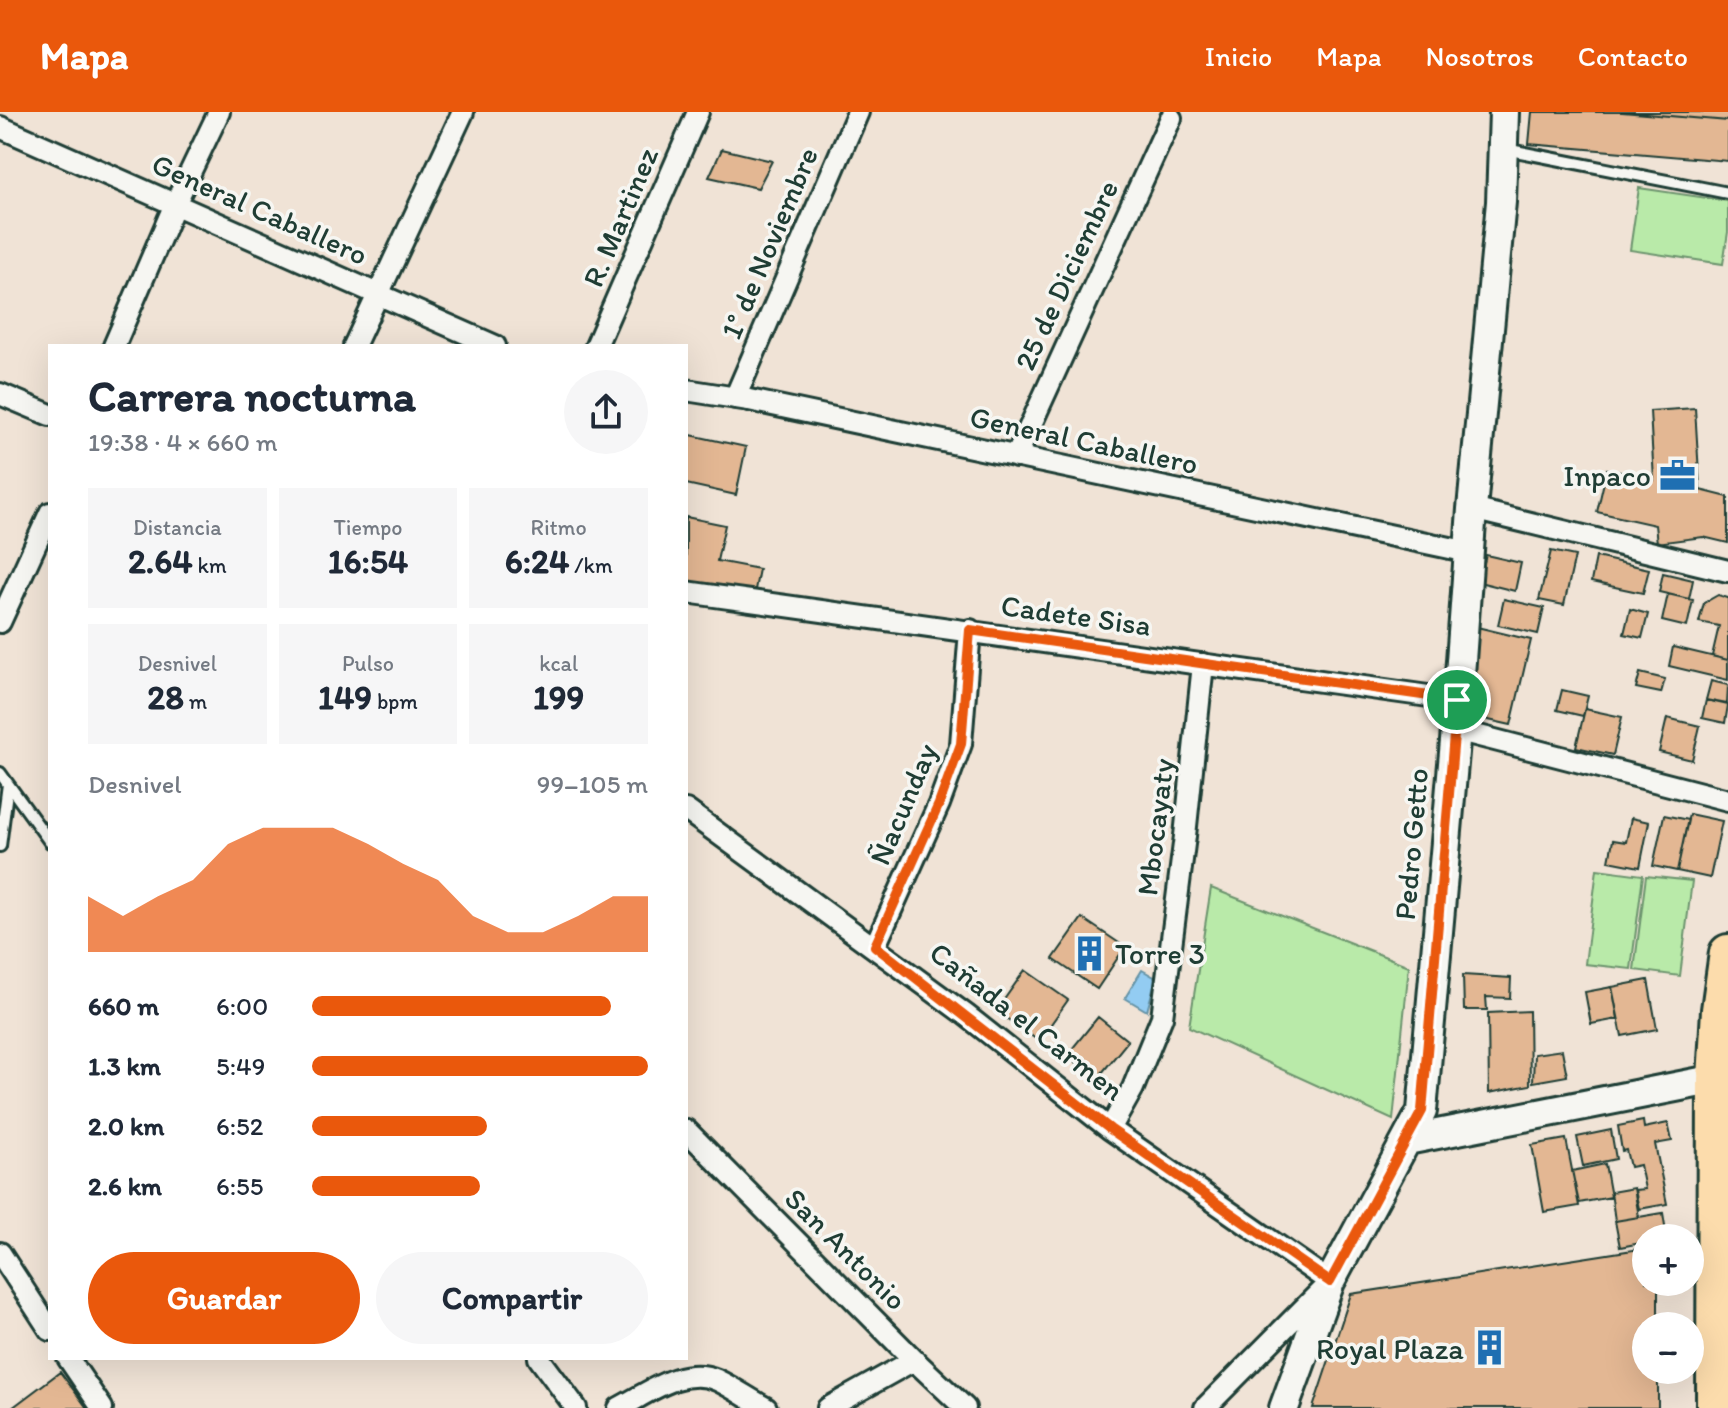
<!DOCTYPE html>
<html lang="es">
<meta charset="utf-8">
<style>
body{margin:0;font-family:Itim,sans-serif;background:#f6f6f7;color:#1f2937;height:100vh;display:flex;flex-direction:column;font-size:30px;white-space:nowrap}
*{box-sizing:border-box;margin:0}
p{font-size:26px;color:#747a83}
.icon{flex:none;width:44px;height:44px;fill:none;stroke:currentColor;stroke-width:2;stroke-linecap:round;stroke-linejoin:round}
.map{position:relative;flex:1;overflow:hidden}
.side{position:absolute;left:48px;top:232px;width:640px;height:1016px;display:flex;flex-direction:column;background:#fff;border-radius:0px;box-shadow:0 8px 32px #0002}
.side>*{flex:none}
.controls{position:absolute;left:1632px;top:1112px;display:grid;gap:16px}
.controls a{display:grid;place-items:center;width:72px;height:72px;border-radius:50%;background:#fff;box-shadow:0 8px 32px #0002;font-size:40px}
.pin{position:absolute;display:grid;place-items:center;width:68px;height:68px;color:#fff;margin:-34px;border:4px solid #fff;border-radius:50%;box-shadow:0 2px 8px #0007}
.round{display:grid;place-items:center;flex:none;width:84px;height:84px;border-radius:42px;background:#f6f6f7}
.summary{display:flex;align-items:center;justify-content:space-between;height:136px;padding:0 40px}
h1{font-size:44px;font-weight:800;line-height:60px}
.metrics{display:grid;grid-template-columns:repeat(3,1fr);gap:12px;height:136px;padding:8px 40px}
.metrics div{display:grid;align-content:center;border-radius:0px;background:#f6f6f7;text-align:center}
.metrics b{font-size:34px;font-weight:800}
.metrics small{font-size:22px;font-weight:400}
.metrics p{font-size:22px}
.chart{height:224px;padding:16px 40px}
.chart p{display:flex;justify-content:space-between}
.chart svg{width:100%;height:144px;margin-top:8px;fill:#ea580c;opacity:.7}
.button{display:flex;gap:16px;margin-top:auto;padding:16px 40px}
.button a{flex:1;height:92px;border-radius:48px;background:#ea580c;color:#fff;font-size:32px;font-weight:800;line-height:92px;text-align:center}
.button a+a{background:#f6f6f7;color:#1f2937}
ul{padding:0 40px;list-style:none;font-size:26px}
li{display:grid;grid-template-columns:128px 96px 1fr;align-items:center;height:60px}
li i{height:20px;border-radius:10px;background:#ea580c}
header{display:flex;align-items:center;gap:48px;box-sizing:border-box;height:112px;padding:0 40px;background:#ea580c;color:#fff}
header strong{font-size:38px}
nav{display:flex;gap:44px;margin-inline-start:auto;font-size:28px}
.map>svg:first-child{display:block}
</style>
<header>
<strong>Mapa</strong>
<nav><a>Inicio</a><a>Mapa</a><a>Nosotros</a><a>Contacto</a></nav>
</header>
<div class="map">
<svg width="1728" height="1296" viewBox="0 0 1728 1296">
<rect width="100%" height="100%" fill="#f0e3d6"/>
<filter id="ink" filterUnits="userSpaceOnUse"><feTurbulence type="fractalNoise" baseFrequency=".0125" numOctaves="2"/><feDisplacementMap in="SourceGraphic" scale="16" xChannelSelector="R" yChannelSelector="G"/><feConvolveMatrix kernelMatrix="1 2 1 2 8 2 1 2 1" color-interpolation-filters="sRGB"/></filter>
<g filter="url(#ink)">
<path fill="#b9eaa9" stroke="#6c946e" stroke-width="2" d="M1639 76 1728 89V120L1723 152 1630 138Z
M1597 757 1643 763 1631 857 1585 852Z
M1646 764 1692 769 1680 864 1634 858Z
M1211 776 1409 854 1393 1008 1189 915Z"/>
<path fill="#93ccf2" stroke="#6593a6" stroke-width="2" d="M1142 858 1156 866 1147 899 1125 886Z"/>
<path fill="#e3b793" stroke="#1f3d34" stroke-width="2" d="M1532 0H1622L1728 9V49L1529 32Z
M1622 0H1728V9Z
M722 37 772 49 758 76 709 65Z
M1695 296 1700 378 1728 385V431L1703 425 1657 431 1655 413 1597 400 1607 357 1654 368 1650 299Z
M686 322 746 335 736 383 686 372Z
M686 405 725 413 717 449 759 457 754 483 686 469Z
M1551 439 1575 444 1564 493 1539 488Z
M1486 443 1521 451 1515 479 1479 470Z
M1596 445 1649 457 1643 481 1591 470Z
M1663 461 1693 468 1689 487 1659 480Z
M1668 482 1693 488 1687 515 1662 509Z
M1718 483 1728 486V548L1712 544 1719 514 1699 510 1704 491Z
M1504 487 1544 496 1538 522 1498 513Z
M1630 497 1648 502 1642 526 1624 522Z
M1477 515 1531 528 1511 613 1466 603Z
M1673 535 1728 548V568L1669 554Z
M1640 561 1665 567 1661 581 1636 576Z
M1711 569 1728 573 1727 592 1706 588Z
M1562 578 1588 584 1583 604 1557 598Z
M1706 588 1728 593 1725 611 1702 606Z
M1585 597 1622 605 1613 643 1576 635Z
M1667 606 1700 614 1692 648 1659 640Z
M1689 702 1722 709 1710 766 1677 759Z
M1664 703 1688 708 1677 759 1653 754Z
M1631 706 1649 710 1640 755 1609 749 1613 728 1626 730Z
M1082 806 1125 835 1097 877 1053 847Z
M1025 858 1068 888 1039 929 996 899Z
M1463 863 1511 866 1510 886 1486 885 1487 898H1464Z
M1648 868 1657 917 1622 924 1612 875Z
M1612 875 1618 907 1591 912 1585 880Z
M1529 899 1530 973 1489 981 1488 901Z
M1098 905 1128 929 1097 967 1067 943Z
M1562 938 1567 964 1533 970 1534 942Z
M1643 1009 1644 1016 1668 1011 1672 1029 1655 1032 1667 1092 1639 1097 1635 1078 1645 1077 1640 1053 1630 1055 1626 1038 1622 1039 1618 1014Z
M1611 1018 1616 1047 1583 1054 1577 1025Z
M1566 1027 1579 1094 1544 1100 1532 1033Z
M1605 1052 1611 1085 1579 1091 1572 1059Z
M1634 1076 1639 1105 1615 1109 1611 1080Z
M1663 1101 1667 1126H1646V1130L1620 1135 1615 1109Z
M1646 1136V1170H1658V1214H1646V1258H1658V1296H1313L1351 1182Z
M60 1260 87 1296H12Z"/>
<g fill="none" stroke-linecap="round" stroke-linejoin="round">
<defs>
<path id="lane" d="M1505 37 1728 81
M0 661 50 730
M0 734 8 672"/>
<path id="street" d="M0 15 495 234
M114 234 175 92 219 0
M354 234 463 0
M596 234 698 0
M686 278 749 288 1469 440
M0 282 50 303
M735 286 858 0
M1016 345 1171 6
M1472 397 1728 459
M686 480 1457 588
M0 510 50 401
M1456 618 1728 688
M686 698 966 903 1110 1017 1330 1170 1205 1296
M875 834 939 692 961 632 970 518
M1110 1017 1133 976 1162 905 1185 724 1203 552
M686 1018 914 1248 965 1296
M0 1141 50 1218
M68 1246 102 1296
M539 1246 576 1296
M619 1296C648 1281 683 1253 717 1268 734 1276 749 1287 766 1296
M828 1296 914 1248"/>
<path id="secondary" d="M1407 1028 1716 967
M1284 1296 1330 1170 1422 999 1456 618 1472 397 1501 90 1504 0"/>
<path id="highway" d="M1715 1296 1716 967 1720 898 1728 841"/>
</defs>
<use href="#lane" stroke="#1f3d34" stroke-width="16"/>
<use href="#street" stroke="#1f3d34" stroke-width="26"/>
<use href="#secondary" stroke="#1f3d34" stroke-width="34"/>
<use href="#highway" stroke="#1f3d34" stroke-width="42"/>
<use href="#lane" stroke="#f6f6f2" stroke-width="10"/>
<use href="#street" stroke="#f6f6f2" stroke-width="20"/>
<use href="#secondary" stroke="#f6f6f2" stroke-width="28"/>
<use href="#highway" stroke="#fcdcac" stroke-width="36"/>
</g>
</g>
<g fill="none" stroke-linecap="round" stroke-linejoin="round" filter="url(#ink)">
<defs>
<path id="route" d="M970 518 1457 588 1422 999 1330 1170 1110 1017 875 834 939 692 961 632Z"/>
</defs>
<use href="#route" stroke="#fff" stroke-width="16"/>
<use href="#route" stroke="#ea580c" stroke-width="10"/>
</g>
<defs>
<symbol id="office-bare" viewBox="-9 -9 18 18"><path d="M-6-3h4V-5.5h4V-3h4V5H-6ZM-1-4.5V-3h2v-1.5ZM-6 0V1H6V0Z" fill="#1f6fb2" stroke="#f6f6f2" stroke-width="2.5" paint-order="stroke"/></symbol>
<symbol id="building-bare" viewBox="-9 -9 18 18"><path d="M-4-6H4V6H1V3H-1V6H-4ZM-2.5-4.3h1.7v1.8h-1.7ZM.8-4.3h1.7v1.8H.8ZM-2.5-1h1.7V.8h-1.7ZM.8-1h1.7V.8H.8Z" fill="#1f6fb2" stroke="#f6f6f2" stroke-width="2.5" paint-order="stroke"/></symbol>
</defs>
<g fill-rule="evenodd">
<use href="#office-bare" x="1652" y="338" width="51" height="51"/>
<use href="#building-bare" x="1064" y="816" width="51" height="51"/>
<use href="#building-bare" x="1464" y="1210" width="51" height="51"/>
</g>
<g text-anchor="middle" dominant-baseline="central" stroke-width="7" stroke-linejoin="round" paint-order="stroke">
<g font-size="30" fill="#1f3d34" stroke="#f6f6f2">
<text transform="translate(260 97) rotate(24)">General Caballero</text>
<text transform="translate(620 105) rotate(-67)">R. Martinez</text>
<text transform="translate(769 131) rotate(-67)">1° de Noviembre</text>
<text transform="translate(1066 163) rotate(-65)">25 de Diciembre</text>
<text transform="translate(1084 328) rotate(12)">General Caballero</text>
<text transform="translate(1076 503) rotate(8)">Cadete Sisa</text>
<text transform="translate(903 692) rotate(-67)">Ñacunday</text>
<text transform="translate(1155 715) rotate(-83)">Mbocayaty</text>
<text transform="translate(1411 732) rotate(-85)">Pedro Getto</text>
<text transform="translate(1027 909) rotate(38)">Cañada el Carmen</text>
<text transform="translate(846 1137) rotate(45)">San Antonio</text>
</g>
<g font-size="30" fill="#1f3d34" stroke="#f6f6f2" text-anchor="end">
<text x="1651" y="363">Inpaco</text>
<text x="1115" y="841" text-anchor="start">Torre 3</text>
<text x="1464" y="1236">Royal Plaza</text>
</g>
</g>
</svg>
<div class="controls">
<a>+</a>
<a>−</a>
</div>
<div class="pin" style="left:1457px;top:588px;background:#1e9e55"><svg class="icon" aria-label="arrive" viewBox="0 0 24 24"><path d="M6 21V4h12l-3 4 3 4H6"/></svg></div>
<section class="side">
<div class="summary"><div><h1>Carrera nocturna</h1><p>19:38 · 4 × 660 m</p></div><a class="round"><svg class="icon" aria-label="share" viewBox="0 0 24 24"><path d="M12 15V3M7 8l5-5 5 5M5 13v7h14v-7"/></svg></a></div>
<div class="metrics">
<div><p>Distancia</p><b>2.64<small> km</small></b></div>
<div><p>Tiempo</p><b>16:54</b></div>
<div><p>Ritmo</p><b>6:24<small> /km</small></b></div>
</div>
<div class="metrics">
<div><p>Desnivel</p><b>28<small> m</small></b></div>
<div><p>Pulso</p><b>149<small> bpm</small></b></div>
<div><p>kcal</p><b>199</b></div>
</div>
<div class="chart"><p><span>Desnivel</span>99–105 m</p>
<svg viewBox="0 0 160 44" preserveAspectRatio="none"><path d="M0 44V27L10 33L20 27L30 22L40 11L50 6L60 6L70 6L80 11L90 17L100 22L110 33L120 38L130 38L140 33L150 27L160 27V44z"/></svg>
</div>
<ul>
<li><b>660 m</b>6:00<i style="width:89%"></i></li>
<li><b>1.3 km</b>5:49<i style="width:100%"></i></li>
<li><b>2.0 km</b>6:52<i style="width:52%"></i></li>
<li><b>2.6 km</b>6:55<i style="width:50%"></i></li>
</ul>
<div class="button"><a>Guardar</a><a>Compartir</a></div>
</section>
</div>
